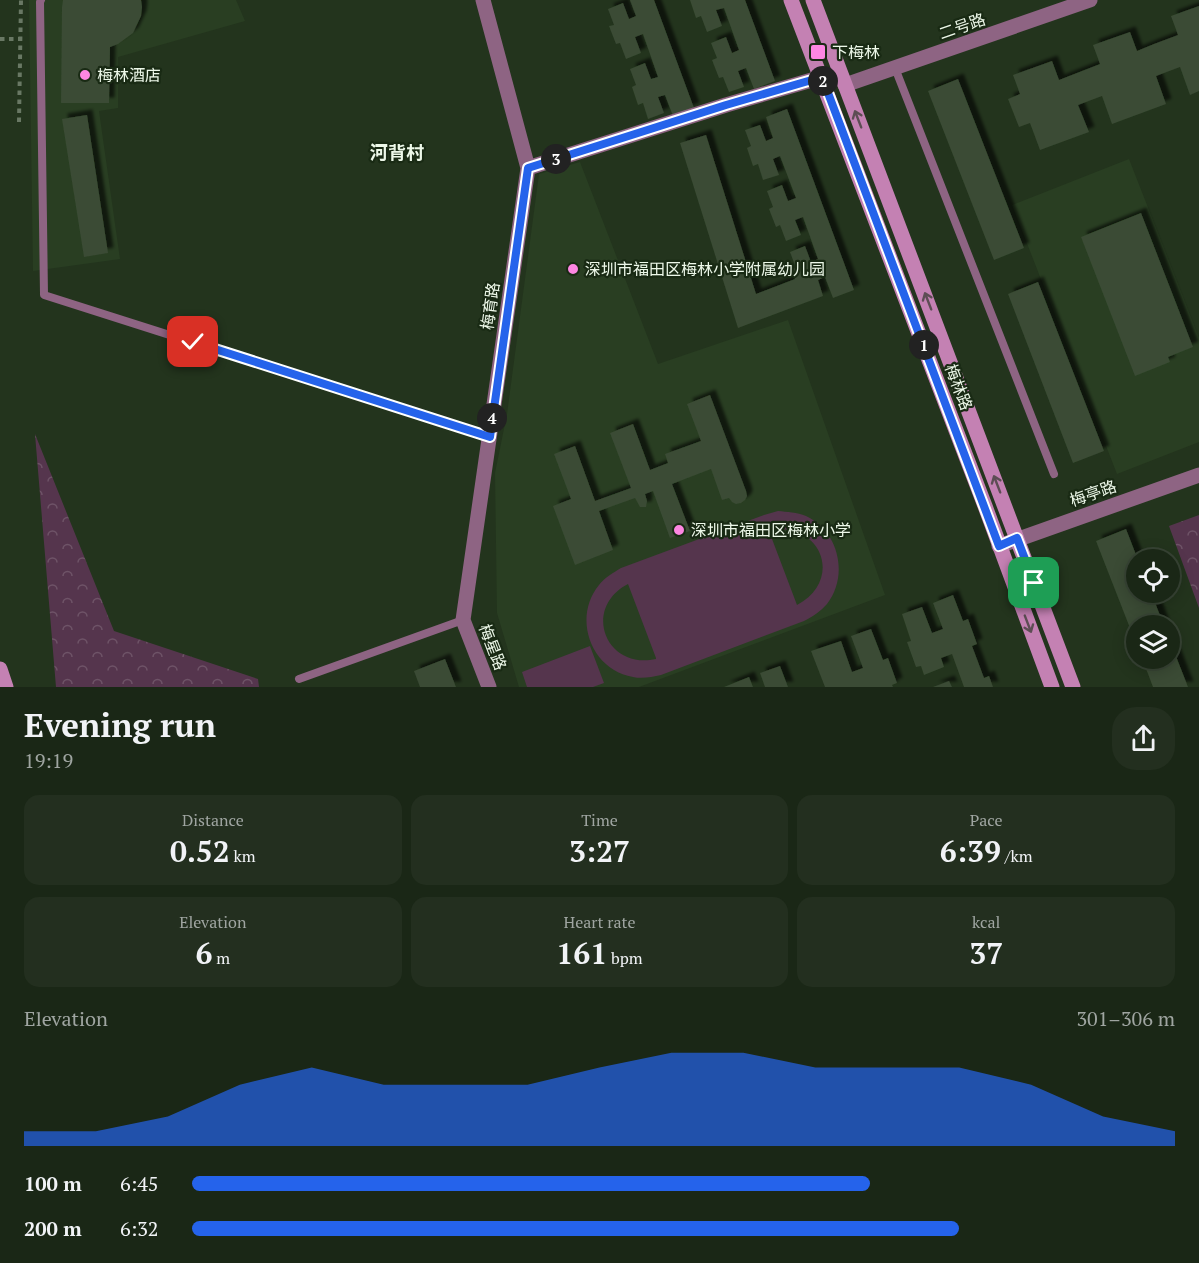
<!DOCTYPE html>
<meta charset="utf-8">
<style>
body{margin:0;font-family:"PT Serif","Noto Sans SC",serif;background:#232f1f;color:#f1f3f6;height:100vh;display:flex;flex-direction:column;font-size:22px;white-space:nowrap}
*{box-sizing:border-box;margin:0}
p{font-size:20px;color:#9fa5a1}
.icon{flex:none;width:33px;height:33px;fill:none;stroke:currentColor;stroke-width:2;stroke-linecap:round;stroke-linejoin:round}
.map{position:relative;height:687px;overflow:hidden}
.drawer{display:flex;flex-direction:column;background:#1a2716;flex:1}
.drawer>*{flex:none}
.tools{position:absolute;left:1126px;top:549px;display:grid;gap:12px}
.tools a{display:grid;place-items:center;width:54px;height:54px;border-radius:50%;background:#1a2716;box-shadow:0 3px 15px #0003,0 0 0 2px #384435;font-size:30px}
.pin{position:absolute;display:grid;place-items:center;width:51px;height:51px;color:#fff;margin:-26px;border-radius:12px;box-shadow:0 3px 9px #0006}
.km{position:absolute;width:30px;height:30px;margin:-15px;border-radius:50%;background:#222;color:#fff;font-size:16px;line-height:30px;text-align:center}
.round{display:grid;place-items:center;flex:none;width:63px;height:63px;border-radius:24px;background:#232f1f}
.head{display:flex;align-items:center;justify-content:space-between;height:102px;padding:0 24px}
h1{font-size:33px;font-weight:700;line-height:45px}
.stats{display:grid;grid-template-columns:repeat(3,1fr);gap:9px;height:102px;padding:6px 24px}
.stats div{display:grid;align-content:center;border-radius:15px;background:#232f1f;text-align:center}
.stats b{font-size:30px;font-weight:700}
.stats small{font-size:16px;font-weight:400}
.stats p{font-size:16px}
.chart{height:168px;padding:12px 24px}
.chart p{display:flex;justify-content:space-between}
.chart svg{width:100%;height:108px;margin-top:6px;fill:#2563eb;opacity:.7}
ul{padding:0 24px;list-style:none;font-size:20px}
li{display:grid;grid-template-columns:96px 72px 1fr;align-items:center;height:45px}
li i{height:15px;border-radius:8px;background:#2563eb}
.map>svg:first-child{display:block}
</style>
<div class="map">
<svg width="1199" height="687" viewBox="0 0 1199 687">
<defs>
<pattern id="forest-crowns" width="20" height="18" patternUnits="userSpaceOnUse" patternTransform="scale(1.5)"><rect width="20" height="18" fill="#55354d"/><path d="M2 6a3 3 0 1 1 6 0M12 15a3 3 0 1 1 6 0" fill="none" stroke="#6e5367"/></pattern>
<filter id="shadow"><feDropShadow dx="5.5" dy="-5.5" stdDeviation="1.5" flood-color="#0009"/></filter>
</defs>
<rect width="100%" height="100%" fill="#23341d"/>
<path fill="#293e22" d="M29 0H236L245 21 118 57V108L99 111 120 259 33 271Z
M1129 159 1199 338V442L1117 474 1012 205Z
M580 162 658 364 788 320 885 595 639 687H519L497 613 495 473 507 414 539 174Z"/>
<path fill="url(#forest-crowns)" d="M35 434 114 631 258 679 259 687H56Z
M1199 515V608L1169 526Z"/>
<path fill="#55354d" fill-rule="evenodd" d="M778 511C787 512 797 512 806 516 839 531 849 576 827 604 820 612 812 617 804 621L661 675C652 677 642 679 633 677 591 670 572 618 599 585 605 577 613 573 621 568L764 515ZM779 529C827 530 839 583 797 605L769 531ZM628 584 656 658V659C605 670 582 608 628 584Z
M590 646 604 683 593 687H527L522 672Z"/>
<path fill="#3a4b34" filter="url(#shadow)" d="M63 0H141L142 7 141 16 133 33 118 44 110 47 109 103H61L62 7Z
M630 0H654L694 108 673 116 665 95 658 97 664 113 648 119 643 103 638 105 632 87 636 85 630 69 645 63 651 79 658 77 643 34 635 37 641 53 626 59 620 43 616 44 609 26 614 25 608 9 623 3 629 19 636 16Z
M690 0H745L775 81 754 89 746 68 738 71 744 87 729 92 723 77 719 78 712 60 717 58 711 43 726 37 732 53 739 50 724 8 716 10 722 26 707 32 701 16 696 18Z
M1199 6V91L1190 95 1180 67 1156 76 1166 104 1112 124 1102 96 1078 105 1089 132 1040 150 1030 123 1019 127 1008 99 1020 94 1013 75 1052 61 1059 80 1100 64 1093 45 1130 32 1137 51 1154 44 1178 35 1171 16Z
M958 79 1024 248 994 260 928 91Z
M787 109 854 290 833 298 825 277 818 280 823 296 738 328 680 143 706 135 756 294 795 279 791 269 796 268 790 252 805 246 811 262 818 259 803 217 795 220 801 235 786 241 780 225 776 227 769 209 773 207 767 191 782 185 788 201 796 198 780 156 773 159 779 175 763 180 758 164 753 166 747 148 751 146 745 130 760 125 766 141 773 138 766 117Z
M87 115 108 253 84 257 62 119Z
M1141 213 1193 347 1168 357 1170 362 1135 376 1081 237Z
M1038 282 1104 451 1073 463 1008 294Z
M710 395 746 491 747 496 745 500 741 503 736 504 732 502 729 498 722 500 711 469 672 484 690 531 670 538 653 491 645 494 647 501 646 507H640L635 498 599 511 613 550 575 565 553 506 571 499 554 454 575 446 595 501 631 488 610 433 633 424 650 470 668 463 665 454 701 441 687 404Z
M1126 529 1138 560H1137V592H1151L1164 626H1137V646L1096 541Z
M953 595 963 621 968 619 977 644 972 646 984 678 989 676 993 687H964L952 654 941 658 944 667 924 675 921 666 916 667 907 642 911 641 902 614 922 607 932 633 943 629 933 603Z
M871 629 883 660 888 658 897 683 892 685 893 687H825L811 651 841 641 852 672 863 668 851 636Z
M1170 641 1188 687H1153L1142 658H1170Z
M445 659 456 687H420L414 671Z
M780 666 788 687H765L760 673Z
M749 677 753 687H724Z
M949 681 952 687H933Z"/>
<g fill="none" stroke-linecap="round" stroke-linejoin="round">
<path stroke="#697864" stroke-width="4" stroke-dasharray="4.5 4.5" stroke-linecap="butt" d="M0 39H21
M19 122 21 0"/>
<path stroke="#8e6483" stroke-width="8" d="M41 0 40 2 44 295 490 437
M895 68 1054 474
M299 679 463 620"/>
<path stroke="#8e6483" stroke-width="15" d="M483 0 528 168 463 620 489 687
M845 85 1090 0
M528 168 726 105 822 77
M999 546 1199 475"/>
<path stroke="#c481b3" stroke-width="15" d="M791 0 985 506 1052 687
M813 0 1073 687
M0 669 6 687"/>
</g>
<defs><path id="oneway-shaft" d="M-6 0H5M1.5-3L5.5 0L1.5 3" fill="none" stroke-width="1.6" stroke-linecap="round" stroke-linejoin="round" transform="scale(1.5)"/></defs>
<g stroke="#5d4d54">
<use href="#oneway-shaft" transform="translate(858 119) rotate(-111)"/>
<use href="#oneway-shaft" transform="translate(928 301) rotate(-111)"/>
<use href="#oneway-shaft" transform="translate(997 484) rotate(-111)"/>
<use href="#oneway-shaft" transform="translate(1028 624) rotate(69)"/>
</g>
<g fill="none" stroke-linecap="round" stroke-linejoin="round">
<defs>
<path id="route" d="M193 342 490 437 528 168 726 105 822 77 999 546 1017 538 1034 583"/>
</defs>
<use href="#route" stroke="#fff" stroke-width="12"/>
<use href="#route" stroke="#2563eb" stroke-width="8"/>
</g>
<g fill="#fd86e2" stroke="#192a14" stroke-width="2">
<rect x="810" y="44" width="16" height="16" rx="3"/>
<circle cx="85" cy="75" r="6"/>
<circle cx="573" cy="269" r="6"/>
<circle cx="679" cy="530" r="6"/>
</g>
<g text-anchor="middle" dominant-baseline="central" stroke-width="4.5" stroke-linejoin="round" paint-order="stroke">
<g font-size="16" fill="#edf8e9" stroke="#192a14">
<text transform="translate(962 26) rotate(-19)">二号路</text>
<text transform="translate(490 306) rotate(-82)">梅育路</text>
<text transform="translate(959 387) rotate(69)">梅林路</text>
<text transform="translate(1093 493) rotate(-19)">梅亭路</text>
<text transform="translate(493 647) rotate(69)">梅星路</text>
</g>
<g font-size="16" fill="#edf8e9" stroke="#192a14" text-anchor="start">
<text x="832" y="52">下梅林</text>
<text x="97" y="75">梅林酒店</text>
<text x="585" y="269">深圳市福田区梅林小学附属幼儿园</text>
<text x="691" y="530">深圳市福田区梅林小学</text>
</g>
<g font-size="18" font-weight="bold" fill="#edf8e9" stroke="#192a14">
<text x="397" y="152">河背村</text>
</g>
</g>
</svg>
<div class="tools">
<a><svg class="icon" aria-label="locate" viewBox="0 0 24 24"><circle cx="12" cy="12" r="6"/><path d="M12 2v4M12 18v4M2 12h4M18 12h4"/></svg></a>
<a><svg class="icon" aria-label="layers" viewBox="0 0 24 24"><path d="M12 4l9 5-9 5-9-5zM3 14l9 5 9-5"/></svg></a>
</div>
<div class="pin" style="left:1034px;top:583px;background:#1e9e55"><svg class="icon" aria-label="arrive" viewBox="0 0 24 24"><path d="M6 21V4h12l-3 4 3 4H6"/></svg></div>
<div class="pin" style="left:193px;top:342px;background:#d93025"><svg class="icon" aria-label="check" viewBox="0 0 24 24"><path d="M5 12l5 5 9-10"/></svg></div>
<b class="km" style="left:924px;top:345px">1</b>
<b class="km" style="left:823px;top:81px">2</b>
<b class="km" style="left:556px;top:159px">3</b>
<b class="km" style="left:492px;top:418px">4</b>
</div>
<section class="drawer">
<div class="head"><div><h1>Evening run</h1><p>19:19</p></div><a class="round"><svg class="icon" aria-label="share" viewBox="0 0 24 24"><path d="M12 15V3M7 8l5-5 5 5M5 13v7h14v-7"/></svg></a></div>
<div class="stats">
<div><p>Distance</p><b>0.52<small> km</small></b></div>
<div><p>Time</p><b>3:27</b></div>
<div><p>Pace</p><b>6:39<small> /km</small></b></div>
</div>
<div class="stats">
<div><p>Elevation</p><b>6<small> m</small></b></div>
<div><p>Heart rate</p><b>161<small> bpm</small></b></div>
<div><p>kcal</p><b>37</b></div>
</div>
<div class="chart"><p><span>Elevation</span>301–306 m</p>
<svg viewBox="0 0 160 44" preserveAspectRatio="none"><path d="M0 44V38L10 38L20 32L30 19L40 12L50 19L60 19L70 19L80 12L90 6L100 6L110 12L120 12L130 12L140 19L150 32L160 38V44z"/></svg>
</div>
<ul>
<li><b>100 m</b>6:45<i style="width:69%"></i></li>
<li><b>200 m</b>6:32<i style="width:78%"></i></li>
</ul>
</section>
